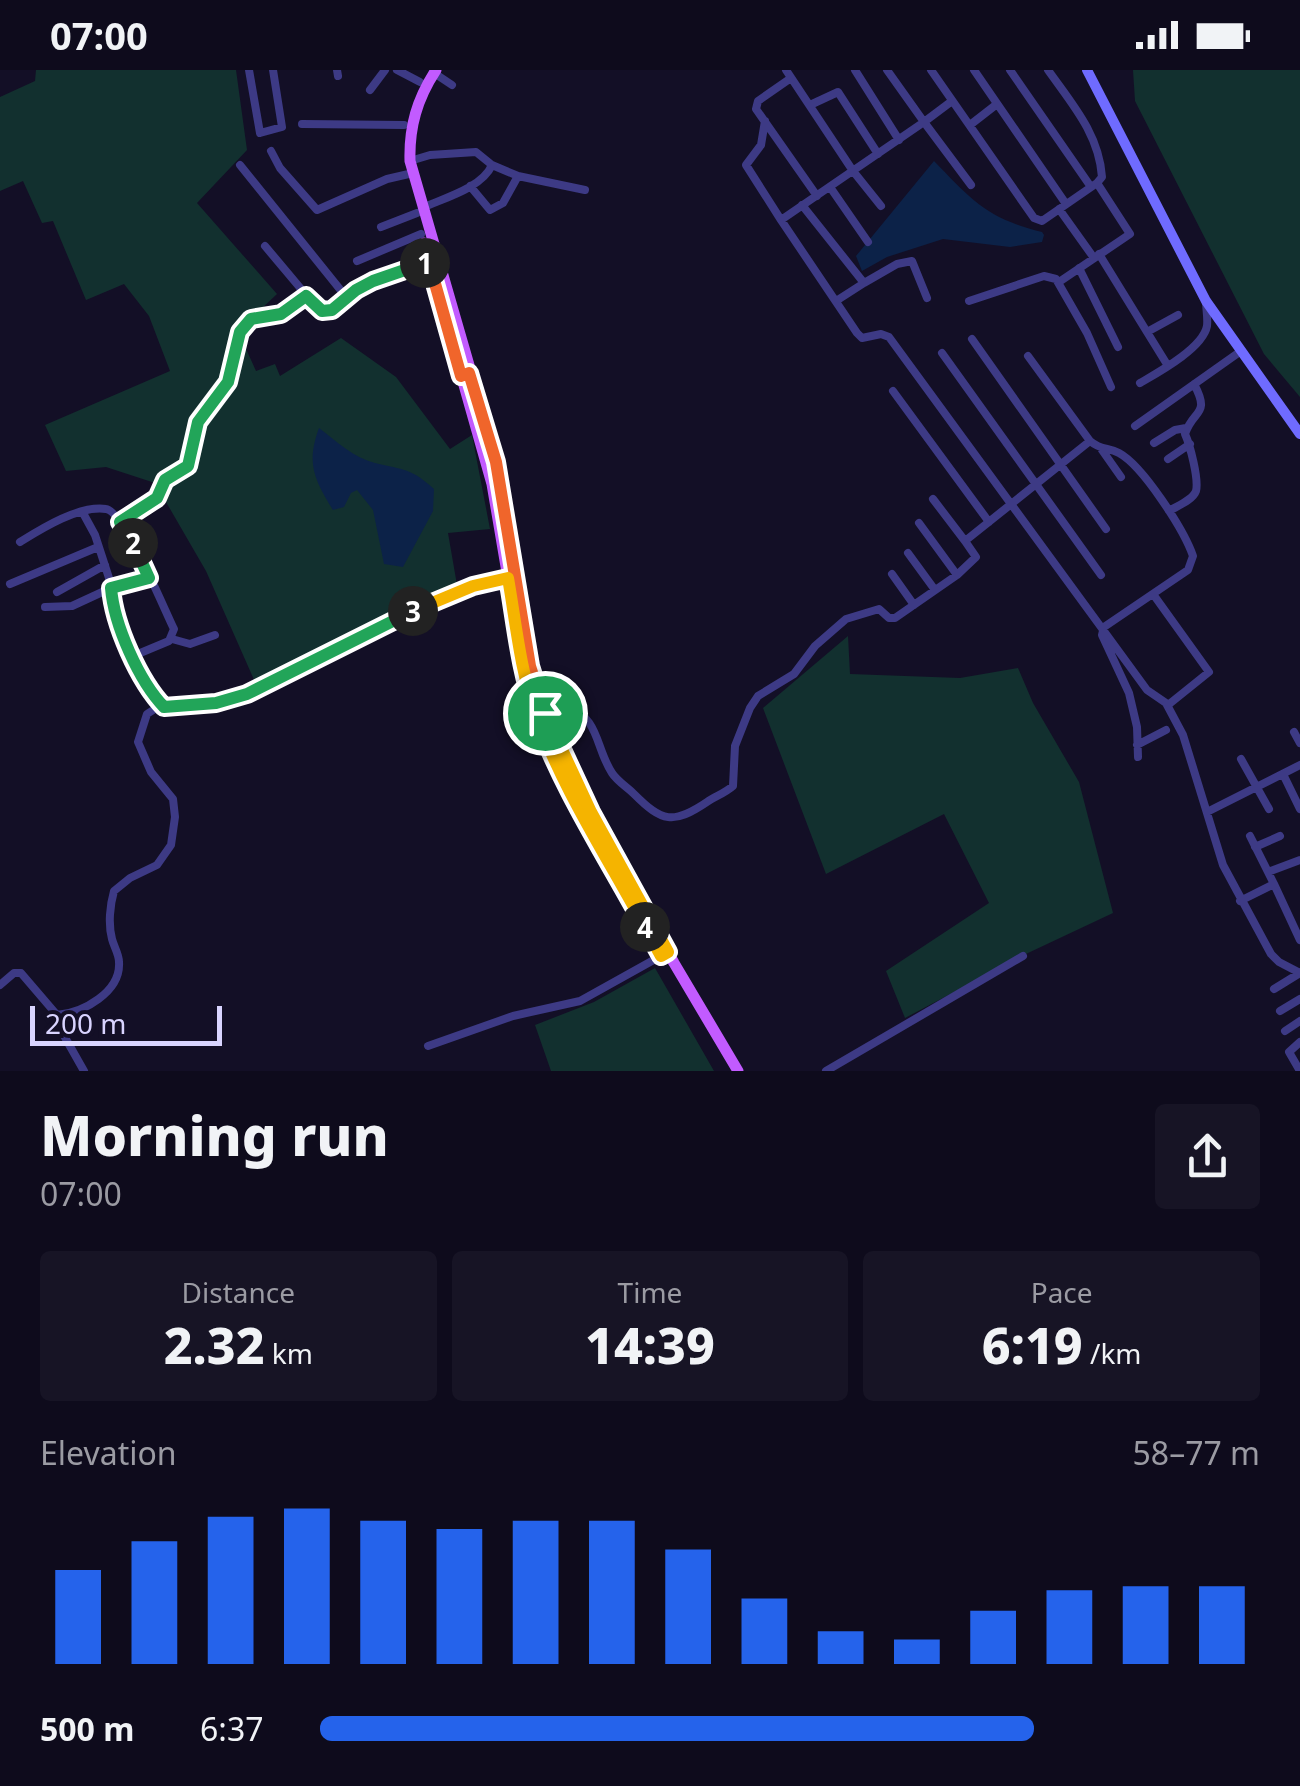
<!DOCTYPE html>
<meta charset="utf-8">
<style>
body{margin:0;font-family:"Noto Sans",sans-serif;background:#171425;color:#f1f3f6;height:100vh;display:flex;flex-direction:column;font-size:38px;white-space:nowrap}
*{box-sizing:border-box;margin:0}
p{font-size:32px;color:#9b9ba3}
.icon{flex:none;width:55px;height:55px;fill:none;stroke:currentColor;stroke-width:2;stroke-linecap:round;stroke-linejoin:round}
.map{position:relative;height:1001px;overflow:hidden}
.details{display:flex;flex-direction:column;background:#0e0b1c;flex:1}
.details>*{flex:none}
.scale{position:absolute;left:30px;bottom:25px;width:192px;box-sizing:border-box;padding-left:10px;border:5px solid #d9d4ff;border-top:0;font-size:28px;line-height:35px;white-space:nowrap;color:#d9d4ff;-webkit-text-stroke:8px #130f26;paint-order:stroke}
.pin{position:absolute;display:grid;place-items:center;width:85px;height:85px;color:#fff;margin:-42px;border:5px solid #fff;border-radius:50%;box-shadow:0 2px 10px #0007}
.km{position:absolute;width:50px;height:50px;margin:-25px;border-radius:50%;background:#222;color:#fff;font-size:28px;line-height:50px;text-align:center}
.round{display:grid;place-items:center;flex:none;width:105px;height:105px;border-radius:10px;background:#171425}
.summary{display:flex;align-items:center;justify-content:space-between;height:170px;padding:0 40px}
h1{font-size:55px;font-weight:800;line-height:75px}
.stats{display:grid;grid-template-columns:repeat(3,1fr);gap:15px;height:170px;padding:10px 40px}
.stats div{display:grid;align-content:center;border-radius:10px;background:#171425;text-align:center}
.stats b{font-size:50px;font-weight:800}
.stats small{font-size:28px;font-weight:400}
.stats p{font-size:28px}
.chart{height:280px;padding:20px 40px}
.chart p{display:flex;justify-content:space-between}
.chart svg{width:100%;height:180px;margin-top:10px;stroke:#2563eb;stroke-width:6}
ul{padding:0 40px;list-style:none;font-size:32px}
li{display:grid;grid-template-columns:160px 120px 1fr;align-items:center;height:75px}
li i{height:25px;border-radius:12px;background:#2563eb}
.status{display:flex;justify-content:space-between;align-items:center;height:70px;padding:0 50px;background:#0e0b1c;direction:ltr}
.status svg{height:28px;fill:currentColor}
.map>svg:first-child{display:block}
</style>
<div class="status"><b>07:00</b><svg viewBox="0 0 49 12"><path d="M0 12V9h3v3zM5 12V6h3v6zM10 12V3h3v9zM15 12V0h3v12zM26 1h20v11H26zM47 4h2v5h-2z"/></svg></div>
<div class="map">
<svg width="1300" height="1001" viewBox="0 0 1300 1001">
<rect width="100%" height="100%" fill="#130f26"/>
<path fill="#12302f" d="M36 0H236L247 80 197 133 277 224 238 261 256 301 275 294 280 306 341 268 396 307 450 379 472 365 490 459 448 463 457 515 392 543 255 612 206 501 155 413 106 397 66 401 45 355 170 301 149 246 124 214 86 230 53 151 42 153 23 111 0 121V27L35 11Z
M1133 0H1300V327L1264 284 1135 31Z
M848 566 850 604 960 608 1018 598 1033 633 1079 712 1113 843 1028 883 905 948 886 901 989 833 944 744 826 804 763 638Z
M655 898 714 1001H551L535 955 594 932Z"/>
<path fill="#0c2248" d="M934 91C972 130 986 148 1042 162L1044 165 1042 172 1010 177 943 169 887 187 862 201 856 186Z
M319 358C336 371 354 388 375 393 404 400 411 398 434 419L433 441 403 497 384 494 373 440 357 420 351 423 344 437 333 440C314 409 306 393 319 358Z"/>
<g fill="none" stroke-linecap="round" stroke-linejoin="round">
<path stroke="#3d3a85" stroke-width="8" d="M249 0 260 63 282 57 273 0
M337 0 338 6
M397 0 420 12
M786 0 853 101 881 136
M855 0 899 70
M887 0 924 52 781 150 857 263 862 268 881 264 889 267 1147 620 1166 633 1183 665 1223 795 1271 884 1279 892 1300 903
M931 0 1034 148 1042 151 1097 113 1130 164 1059 212
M974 0 1066 134
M1010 0 1091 117
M1048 0C1072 34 1099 64 1102 107L1097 113
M434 3 452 15
M791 8 758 31 756 39 817 126
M370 20 385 0
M952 31 924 52 971 115
M810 35 838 22 878 84
M765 51 761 75 746 95 781 150
M302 54 404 55
M970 55 997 34
M271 81 280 98 317 140 387 109 413 103
M410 91 430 85 476 82 492 95C482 118 444 128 422 138
M240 95 347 228
M492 95 518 106 585 120
M470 116 490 140 503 133 518 106
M830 117 868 172
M802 135 864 213 836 231
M1059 139 1094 188
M381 157 417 143
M265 176 307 226 327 242 373 211 429 192
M1099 184 1147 262 1178 245
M357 191 421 164
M1079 198 1118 277
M864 213 897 194 912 191 927 228
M969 231 1044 206 1056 209 1087 263 1111 317
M1147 262 1168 296
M972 269 1106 459
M942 283 1101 505
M1028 286 1090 371C1102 381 1108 377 1119 383 1143 396 1184 460 1193 486L1188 500 1104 557 1102 565 1129 623 1137 657 1138 687
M1140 313C1159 302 1203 278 1207 256 1208 248 1206 239 1206 231
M893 321 989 452
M1135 356 1241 281
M1154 373 1175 360 1186 358
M1102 380 1121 407
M1168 389 1190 374
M933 429 965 471
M1169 441C1177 436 1193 430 1196 421 1199 409 1190 375 1185 364 1193 339 1211 346 1194 314
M83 443 95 465 109 508 118 554 165 637 216 633 247 624 394 549 473 516 508 508
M120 452 157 428 165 410 188 396 198 352 228 311 240 262 251 249 281 244 307 226
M919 453 957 505
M20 472C41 459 79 435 106 439 124 441 164 539 174 559L169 571 133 586
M908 483 935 520
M892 504 914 535
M10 514 98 477
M57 522 105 495
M1153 524 1209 602 1168 635
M45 537 72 536 111 518 149 508
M172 569 190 574 215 565
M545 643 566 636C600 648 595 677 612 703 617 711 627 717 634 724 662 752 673 755 707 732 716 726 725 723 733 716L735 676 750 638 758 626 794 604 815 576 846 549 879 539 889 548H895L957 505 976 487 965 471 1090 371
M1294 662 1300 673
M1137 675 1166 660
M1241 689 1269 739
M1283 704 1300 739
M1207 742 1300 695
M1255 777 1280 766
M1268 802 1300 790
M1274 814 1300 870
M1240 831 1274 814 1250 766
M0 915 14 903H21L57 945 58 955 84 1001
M1274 919 1300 903
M1280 941 1300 929
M57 945C83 943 121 922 119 892 119 884 114 877 112 869 108 854 110 835 114 821L130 808 157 795 171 775 175 747 173 729 151 702 138 672 147 644 161 635
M1285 961 1300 951
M1300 972 1289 982 1300 1001
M428 976 513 946 580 931 668 882
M826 1001 1023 886"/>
<path stroke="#6f6bff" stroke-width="10" d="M1087 0 1206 231 1300 364"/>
<path stroke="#c25bff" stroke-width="11" d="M436 0C417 29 409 57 410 91L497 392 530 595 545 643 591 742 674 893 738 1001
M424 173 437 223
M447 255 492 414 509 514
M518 567C524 612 537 655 559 696
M596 765 641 850"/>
</g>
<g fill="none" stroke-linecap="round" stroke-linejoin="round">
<defs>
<path id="split-1" d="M425 193 429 192 461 306 469 303 496 392 530 596 545 643"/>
<path id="split-2" d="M133 473 120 452 157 428 165 410 188 396 198 352 228 312 240 262 251 249 281 244 306 226 322 241 332 240 356 220 373 211 425 193"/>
<path id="split-3" d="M133 473 149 508 111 518C114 555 139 611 164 637L216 633 247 624 413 541"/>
<path id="split-4" d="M413 541 473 516 508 508C516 553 520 600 536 644 560 715 609 790 645 857"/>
<path id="split-5" d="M545 643 591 742 668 882 661 886 645 857"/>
</defs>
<use href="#split-1" stroke="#fff" stroke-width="20"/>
<use href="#split-2" stroke="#fff" stroke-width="20"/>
<use href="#split-3" stroke="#fff" stroke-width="20"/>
<use href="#split-4" stroke="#fff" stroke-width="20"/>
<use href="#split-5" stroke="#fff" stroke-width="20"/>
<use href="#split-1" stroke="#f0652b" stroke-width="12"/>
<use href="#split-2" stroke="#22a559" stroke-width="12"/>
<use href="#split-3" stroke="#22a559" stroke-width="12"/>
<use href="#split-4" stroke="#f5b400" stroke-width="12"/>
<use href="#split-5" stroke="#f5b400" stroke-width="12"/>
</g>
</svg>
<div class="scale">200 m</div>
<div class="pin" style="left:545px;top:643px;background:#1e9e55"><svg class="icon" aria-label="arrive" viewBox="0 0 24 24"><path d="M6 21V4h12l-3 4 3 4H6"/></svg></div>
<b class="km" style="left:425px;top:193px">1</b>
<b class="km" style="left:133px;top:473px">2</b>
<b class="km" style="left:413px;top:541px">3</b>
<b class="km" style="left:645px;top:857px">4</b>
</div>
<section class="details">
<div class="summary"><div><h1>Morning run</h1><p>07:00</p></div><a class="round"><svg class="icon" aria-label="share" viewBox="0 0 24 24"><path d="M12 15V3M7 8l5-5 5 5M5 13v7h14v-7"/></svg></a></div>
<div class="stats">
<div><p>Distance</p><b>2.32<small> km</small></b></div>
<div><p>Time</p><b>14:39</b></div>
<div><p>Pace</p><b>6:19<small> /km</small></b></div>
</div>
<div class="chart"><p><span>Elevation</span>58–77 m</p>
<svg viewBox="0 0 160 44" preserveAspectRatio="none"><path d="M5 44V21M15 44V14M25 44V8M35 44V6M45 44V9M55 44V11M65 44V9M75 44V9M85 44V16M95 44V28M105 44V36M115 44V38M125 44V31M135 44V26M145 44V25M155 44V25"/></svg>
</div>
<ul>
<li><b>500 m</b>6:37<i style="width:76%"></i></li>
</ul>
</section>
